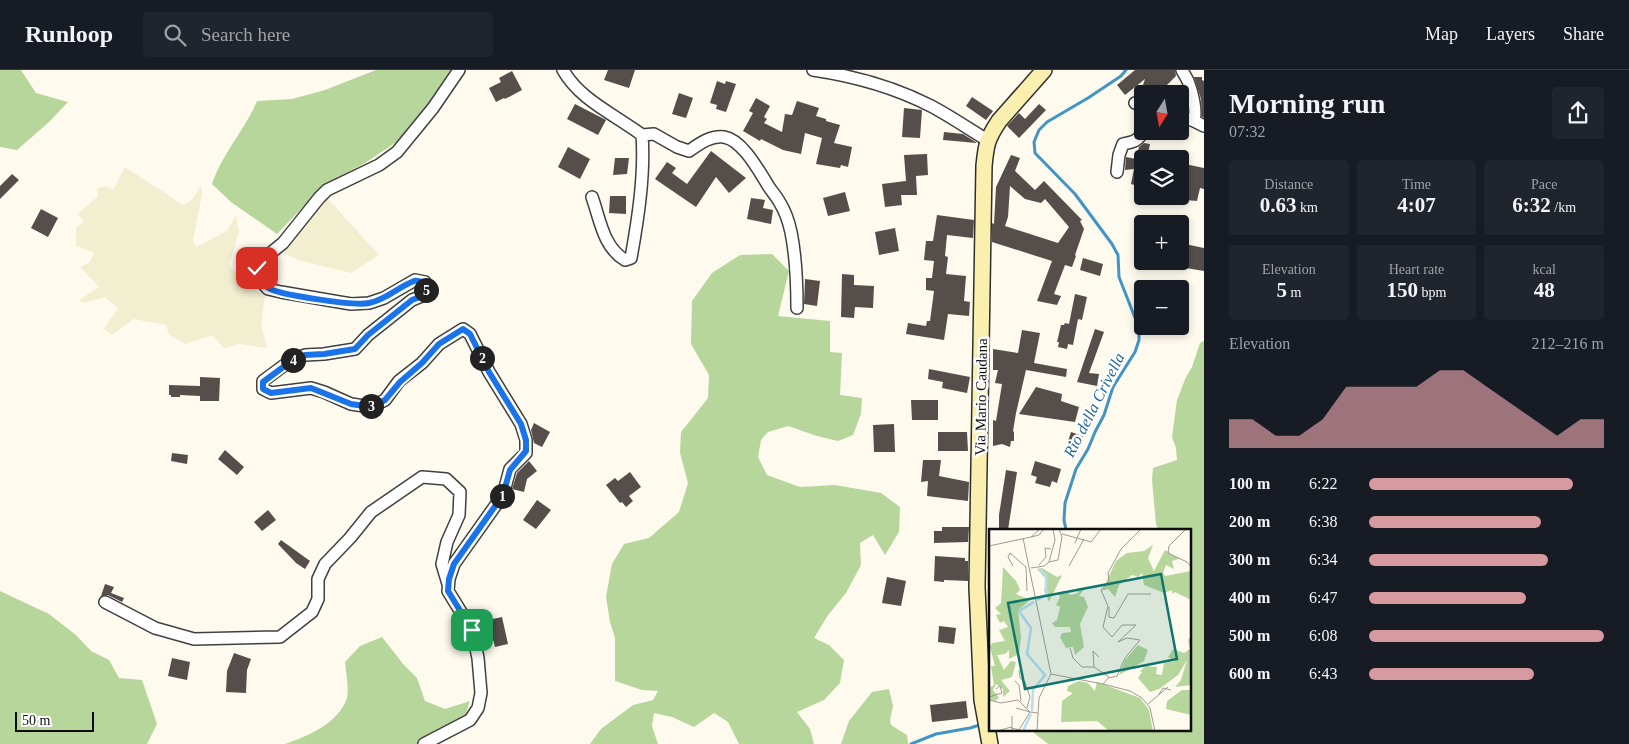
<!DOCTYPE html>
<meta charset="utf-8">
<style>
body{margin:0;font-family:"Times New Roman",serif;background:#20242c;color:#f1f3f6;height:100vh;display:flex;flex-direction:column;font-size:19px;white-space:nowrap}
*{box-sizing:border-box;margin:0}
p{font-size:16px;color:#9ea1a6}
.icon{flex:none;width:28px;height:28px;fill:none;stroke:currentColor;stroke-width:2;stroke-linecap:round;stroke-linejoin:round}
.map{position:relative;flex:1;overflow:hidden}
.panel{display:flex;flex-direction:column;background:#171b24;width:425px}
.panel>*{flex:none}
.needle{width:32px;rotate:191deg}
.buttons{position:absolute;left:1134px;top:15px;display:grid;gap:10px}
.buttons a{display:grid;place-items:center;width:55px;height:55px;border-radius:5px;background:#171b24;box-shadow:0 2px 8px #0003;font-size:25px}
.scale{position:absolute;left:15px;bottom:12px;width:79px;box-sizing:border-box;padding-left:5px;border:2px solid #0d0d0d;border-top:0;font-size:14px;line-height:18px;white-space:nowrap;color:#0d0d0d;-webkit-text-stroke:4px #fff;paint-order:stroke}
.pin{position:absolute;display:grid;place-items:center;width:42px;height:42px;color:#fff;margin:-21px;border-radius:10px;box-shadow:0 2px 8px #0006}
.km{position:absolute;width:25px;height:25px;margin:-12px;border-radius:50%;background:#222;color:#fff;font-size:14px;line-height:25px;text-align:center}
.round{display:grid;place-items:center;flex:none;width:52px;height:52px;border-radius:5px;background:#20242c}
.overview{display:flex;align-items:center;justify-content:space-between;height:85px;padding:0 25px}
h1{font-size:28px;font-weight:800;line-height:38px}
.figures{display:grid;grid-template-columns:repeat(3,1fr);gap:8px;height:85px;padding:5px 25px}
.figures div{display:grid;align-content:center;border-radius:5px;background:#20242c;text-align:center}
.figures b{font-size:21px;font-weight:800}
.figures small{font-size:14px;font-weight:400}
.figures p{font-size:14px}
.chart{height:140px;padding:10px 25px}
.chart p{display:flex;justify-content:space-between}
.chart svg{width:100%;height:90px;margin-top:5px;fill:#d69aa0;opacity:.7}
ul{padding:0 25px;list-style:none;font-size:16px}
li{display:grid;grid-template-columns:80px 60px 1fr;align-items:center;height:38px}
li i{height:12px;border-radius:6px;background:#d69aa0}
header{display:flex;align-items:center;gap:30px;box-sizing:border-box;height:70px;padding:0 25px;background:#171b24;border-bottom:1px solid #363941}
header strong{font-size:24px}
nav{display:flex;gap:28px;margin-inline-start:auto;font-size:18px}
.search{width:350px;height:45px;background:#20242c;display:flex;align-items:center;gap:12px;box-sizing:border-box;padding:0 18px;border-radius:5px;color:#9ea1a6;font-size:19px}
main{display:flex;flex:1;min-height:0}
.map>svg:first-child{display:block}
</style>
<header>
<strong>Runloop</strong>
<div class="search"><svg class="icon" aria-label="search" viewBox="0 0 24 24"><circle cx="10" cy="10" r="6"/><path d="M15 15l6 6"/></svg>Search here</div>
<nav><a>Map</a><a>Layers</a><a>Share</a></nav>
</header>
<main>
<div class="map">
<svg width="1204" height="674" viewBox="0 0 1204 674">
<rect width="100%" height="100%" fill="#fefaee"/>
<path fill="#f2eed0" d="M125 97 183 135 191 131 201 116 202 124 193 171 196 177 227 161 236 145 239 162 229 195 234 202 249 205 251 218 265 226 261 253 267 278 240 274 224 278 213 266 205 267 186 274 169 265 166 255 134 249 112 265 104 259 118 238 105 227 83 233 79 230 99 217 80 197 90 192 94 183 76 176V158L84 152 78 144 98 126 97 119 105 116 113 120Z
M328 129 379 185 351 203 298 190 282 182 320 135Z"/>
<path fill="#b7d69b" d="M0 0H21L36 23 68 32 49 52 17 80 0 77Z
M376 0H457L417 51 398 71 365 93 324 115 277 164 231 132 212 114C222 84 245 60 257 31L292 29 325 20Z
M772 184 789 201 778 246 830 251V282L842 283 840 325 862 328 861 344 853 365 838 371 817 366 788 356 768 362 761 370 758 387 767 405 800 417 835 415 881 423 900 437 899 462 885 485 873 465 860 473 861 495 846 523 828 545 814 568 829 575 844 590 840 613 824 630 797 642 810 659 814 674H739L728 652 714 643 694 657 672 647 654 643 652 656 658 674H590L601 659 633 635 653 630 658 621 642 620 615 611V568L610 552 606 527 612 494 624 474 649 468 679 442 688 413 680 383 681 362 708 328 709 305 691 274 692 231 712 203 740 185Z
M1204 271V674H1048L1034 663 1035 660H1190V460H1158L1156 454 1152 410 1153 398 1177 390 1176 378 1172 367 1177 330 1186 307 1192 297 1200 273Z
M0 521 49 544 76 565 91 581 109 590 119 608 142 610 157 654 147 674H0Z
M382 567 404 595 417 608 425 631 445 639 470 631 464 649 434 674H285C308 666 338 654 347 628 349 620 346 601 345 592L360 576Z
M889 619 893 636 890 650 891 655 907 665 908 674H841L849 651 872 622Z"/>
<g fill="none" stroke-linecap="round" stroke-linejoin="round">
<path stroke="#4294c4" stroke-width="3" d="M1066 460 1064 450 1065 433 1076 399 1088 379 1095 362 1104 345 1113 317 1135 282 1139 270V258L1119 207 1118 185 1112 174 1075 124 1035 83 1034 72 1039 60 1047 52 1088 28 1121 6 1126 0
M911 674 936 664 970 658 983 654"/>
</g>
<path fill="#554e4a" fill-rule="evenodd" d="M608 0H635L629 18 604 10Z
M1135 0H1175L1176 6 1158 24H1140L1145 9 1125 25 1117 15Z
M512 1 522 20 505 29 504 28 496 32 489 18 501 12 499 8Z
M1194 7H1202V10L1204 11V48L1202 47 1201 29Z
M717 11 725 14 726 11 736 14 726 42 716 39 717 35 710 33Z
M679 23 693 28 686 48 672 44Z
M972 27 993 41 986 50 966 36Z
M756 28 770 36 764 47 767 49 764 53 782 62 785 44 792 45 797 31 819 38 816 46 826 49V51L840 55 834 73 852 77 848 97 841 95 840 98 816 94 822 68 805 63 801 84 783 80 761 69 760 71 743 61 753 43 749 41Z
M575 34 606 50 598 65 567 49Z
M1039 34 1046 40 1019 68 1007 56 1019 43 1025 49Z
M904 38 922 40 920 68 902 67Z
M944 62 963 64 977 73 943 70Z
M1144 73 1150 74 1147 89H1142V117L1131 114 1134 99 1125 100 1126 87 1136 89 1139 77Z
M568 77 590 89 580 109 558 97Z
M711 81 746 108 729 123 716 107 696 137 655 109 667 92 676 98 672 103 687 114Z
M927 84 928 105 916 106 917 125H901L902 135 885 137 882 114 906 111 904 85Z
M1011 85 1020 88 1015 101 1035 120 1044 111 1082 150 1080 151 1084 159 1075 185 1076 186 1072 197 1065 195 1054 224 1061 226 1057 235 1037 231 1052 191 992 172V153L994 154 996 117ZM1010 116 1025 129 1041 133 1045 129 1069 157 1058 173 1005 156 1008 147Z
M615 88H629L627 104 613 105Z
M1180 93 1204 98V119L1200 118 1197 131 1185 130 1188 115 1180 114Z
M12 104 19 110 0 129V116Z
M845 122 850 141 828 146 823 128Z
M610 126H626V144L609 143Z
M751 128 765 130 763 138 773 140 771 154 747 149Z
M41 139 58 148 48 167 31 158Z
M937 145 974 150 973 168 947 165 945 186 948 187 946 204 966 206 964 231 970 232 969 246 948 244 944 270 906 264 908 253 926 256 927 251H930L934 221 926 220V208H932L934 191 924 190 926 171H933Z
M895 158 899 181 879 185 875 162Z
M1180 173 1204 178V201L1180 197Z
M1083 188 1103 194 1100 206 1080 200Z
M842 204 854 205V215L874 216 873 238 855 237 854 248 841 247Z
M805 209 820 211 817 236 804 234Z
M1075 224 1087 227 1082 250 1078 249 1073 275 1068 274 1067 279 1058 277 1059 272H1057L1061 255H1064L1065 253 1069 254Z
M1095 259 1104 262 1089 303 1099 304 1097 316 1077 312Z
M1022 260 1040 263 1034 293 1067 299 1066 307 1026 300 1016 343 1013 361 1014 362V371H1011L1010 377 1002 374 993 376V350L996 351 1002 314 995 313 998 300H993V279L1018 283Z
M929 299 970 307 967 323 942 318 943 312 928 309Z
M200 307 220 308 219 331H200V326L180 325V327H171V325H169V315L200 316Z
M1036 317 1062 324 1061 331 1079 337 1075 352 1019 344Z
M911 330H938V350H912Z
M534 353 550 362 542 377 534 373 531 360Z
M894 354 895 382H874L873 355Z
M938 362H967L968 381H938Z
M1071 362 1083 366 1077 384 1065 381Z
M225 380 244 397 237 405 218 389Z
M172 383 188 385 187 394 171 391Z
M923 390H941L939 406 969 412 968 431 927 426 928 411 921 412Z
M529 391 537 401 527 409 524 422 512 419 517 403Z
M1035 391 1061 399 1057 413 1052 411 1050 417 1035 413 1037 407 1031 405Z
M1006 400 1017 402 1008 460H999V445Z
M630 402 641 417 629 426 633 431 626 437 622 432 620 433 606 415 615 408 618 411Z
M537 430 551 440 536 459 523 450Z
M268 440 276 450 262 461 254 452Z
M942 457H969L968 472 934 473V461H942Z
M281 470 310 491 305 499 296 493 278 474Z
M935 486 965 488V491H968V511L944 510V512L934 511Z
M887 507 906 511 901 536 882 533Z
M105 514 114 517 111 523 124 528 122 532 108 525 101 526Z
M502 547 508 574 495 577 488 550Z
M939 556 956 558 954 574 938 572Z
M234 583 251 589 247 600 246 623 226 622 227 601Z
M172 588 190 592 187 610 168 606Z
M966 631 968 648 932 652 930 635Z"/>
<g fill="none" stroke-linecap="round" stroke-linejoin="round">
<defs>
<path id="minor" d="M563 0C580 30 614 44 642 65 645 104 638 149 631 188L625 190C603 177 600 149 592 127
M813 0C854 6 894 17 931 36 950 46 969 59 987 70
M1182 0C1184 4 1186 7 1188 11 1192 21 1197 40 1194 51L1204 56
M1135 33 1142 36
M1180 46 1194 51
M642 65 654 64 677 77 689 81C699 74 711 65 724 67 743 70 760 103 769 117 773 123 777 127 780 133 785 141 789 153 791 162 796 187 797 213 797 238
M1117 102 1119 85 1123 74C1133 72 1139 71 1143 61
M105 532 155 558 194 569 280 567 312 542 318 529V509L325 494 350 468 371 442 422 407 446 409 460 422 459 445 447 472 442 494 448 514
M424 674 470 650 478 638 481 623 478 588 472 560 448 521 449 509 454 494 503 425 510 399 526 383V370L521 354 489 302 470 264 463 259 439 274 422 293 399 311 385 330 371 337 351 334 324 322 311 318 271 323 263 319V311L290 291 305 285 324 284 355 279 368 265 412 230 422 226 427 218 425 212 415 210 384 228 369 233 351 234 281 222 268 219 258 208 257 197 267 186 283 173 319 128 327 120 379 95 397 82 433 38 459 0"/>
<path id="secondary" d="M990 674 982 630 977 517 984 96C986 75 987 69 999 51L1044 0"/>
</defs>
<use href="#minor" stroke="#404040" stroke-width="14"/>
<use href="#secondary" stroke="#2f2f2f" stroke-width="18"/>
<use href="#minor" stroke="#fff" stroke-width="11"/>
<use href="#secondary" stroke="#faefae" stroke-width="15"/>
</g>
<g fill="none" stroke-linecap="round" stroke-linejoin="round">
<defs>
<path id="route" d="M257 198C258 206 260 212 267 217 276 225 355 236 369 233 386 230 398 217 414 211 417 210 421 212 425 212L427 218 422 226 412 230 368 265 355 279 324 284 305 285 290 292 263 312V319L271 323 311 318 351 334 371 337 385 330 400 312 422 293 439 274 463 259 470 264 489 302 521 354 526 370V381L510 400 503 425 454 494 449 509 448 521 472 560"/>
</defs>
<use href="#route" stroke="#fff" stroke-width="10"/>
<use href="#route" stroke="#1a73e8" stroke-width="6"/>
</g>
<g text-anchor="middle" dominant-baseline="central" stroke-width="5" stroke-linejoin="round" paint-order="stroke">
<g font-size="15" fill="#0d0d0d" stroke="#fff">
<text transform="translate(981 327) rotate(-89)">Via Mario Caudana</text>
</g>
<g font-size="16" font-style="italic" fill="#1f6697" stroke="#fff">
<text transform="translate(1094 335) rotate(-63)">Rio della Crivella</text>
</g>
</g>
<g transform="translate(989 459)">
<rect width="202" height="202" fill="#fefaee"/>
<path d="M164 16 159 29 165 42 176 21 190 30 183 32 185 40 177 36 174 44 176 47 202 42V71L186 63 183 65V61L175 64 155 56 153 44 149 48 143 46 130 56 126 68 119 60 113 62 127 32 138 24 155 22ZM14 38 27 52 31 61 27 65 41 71 29 81 32 108 30 125 20 130V121L16 125 8 126 15 141 22 132 27 133 23 148 12 151 21 162 14 168V160L7 155 4 161 10 169 6 172 0 171V159L5 156 2 137H6L1 118 3 114 16 112 10 101 19 98 15 92 11 94 7 86 12 85 6 79 12 74ZM53 39 68 48 73 46 60 73 55 61 58 51 48 40ZM97 58 90 67 95 68 99 78 91 95 95 118 86 126 84 118 77 119 71 108 73 104 82 103 81 98H66L63 94 68 91 71 78 67 76 71 68 68 64 75 62 82 66 89 64 88 60ZM202 107V156L186 158 192 151 198 131 189 146 170 160 161 163 149 149 153 143 151 142 157 137 168 138 167 145 173 146 175 134 187 132 179 128 184 120 195 124 201 120 199 111ZM149 116 159 121 155 132 130 146 136 131ZM90 152 99 154 106 162 108 153 151 169 160 181 164 202H120L108 192 72 193 73 172 84 164 78 162 79 157ZM193 161H202V186L177 180 178 172Z" fill="#b7d69b"/>
<path fill="none" stroke="#b6ddf2" stroke-width="2.5" d="M48 71 57 66V46L50 40M43 182 44 161 56 146 38 125 42 99 30 82 45 73M34 202 42 185"/>
<path fill="none" stroke="#9e9b94" stroke-width="1" d="M197 0 180 17 179 24 198 33 203 39M73 5 102 13 112 0M42 8 50 6 55 0M34 9 62 145 50 169 48 202M86 14 92 0M0 17 42 8 51 0M60 33 69 31 73 8 70 0M50 36 57 28 56 19 62 20M24 37 19 28 21 24 37 38 38 62M80 37 95 10M42 39 55 37 60 33 66 11 64 0M120 78V88L125 89 139 65H162M81 119 84 129 93 138H105M30 141 31 149 36 153 41 168 38 179M62 145 114 155 120 148 105 138 104 122 110 128M120 149 128 147 136 129 151 111 138 109 129 113 147 96H133L123 108 114 98 119 77 112 61 120 52 119 44 132 20 152 0M26 152 30 156 32 172M114 155 141 162 153 169 161 179 166 202M170 165 174 159 182 161M0 168 13 164 11 157 7 160M0 171 12 174 29 171 41 183 49 184M159 175 179 158M23 187V199L30 201 41 183 27 179M9 202 22 198 24 202"/>
<path fill="#0f766e" fill-opacity="0.15" stroke="#0f766e" stroke-width="2.5" d="M172 45 188 130 36 160 19 74Z"/>
<rect width="202" height="202" fill="none" stroke="#0d0d0d" stroke-width="2.5"/>
</g>
</svg>
<div class="buttons">
<a><svg class="needle" viewBox="-14 -14 28 28"><path d="M0-13l5 13h-10z" fill="#e53935"/><path d="M0 13l5-13h-10z" fill="#9ea1a6"/></svg></a>
<a><svg class="icon" aria-label="layers" viewBox="0 0 24 24"><path d="M12 4l9 5-9 5-9-5zM3 14l9 5 9-5"/></svg></a>
<a>+</a>
<a>−</a>
</div>
<div class="scale">50 m</div>
<div class="pin" style="left:472px;top:560px;background:#1e9e55"><svg class="icon" aria-label="arrive" viewBox="0 0 24 24"><path d="M6 21V4h12l-3 4 3 4H6"/></svg></div>
<div class="pin" style="left:257px;top:198px;background:#d93025"><svg class="icon" aria-label="check" viewBox="0 0 24 24"><path d="M5 12l5 5 9-10"/></svg></div>
<b class="km" style="left:502px;top:426px">1</b>
<b class="km" style="left:482px;top:288px">2</b>
<b class="km" style="left:371px;top:336px">3</b>
<b class="km" style="left:293px;top:290px">4</b>
<b class="km" style="left:426px;top:220px">5</b>
</div>
<section class="panel">
<div class="overview"><div><h1>Morning run</h1><p>07:32</p></div><a class="round"><svg class="icon" aria-label="share" viewBox="0 0 24 24"><path d="M12 15V3M7 8l5-5 5 5M5 13v7h14v-7"/></svg></a></div>
<div class="figures">
<div><p>Distance</p><b>0.63<small> km</small></b></div>
<div><p>Time</p><b>4:07</b></div>
<div><p>Pace</p><b>6:32<small> /km</small></b></div>
</div>
<div class="figures">
<div><p>Elevation</p><b>5<small> m</small></b></div>
<div><p>Heart rate</p><b>150<small> bpm</small></b></div>
<div><p>kcal</p><b>48</b></div>
</div>
<div class="chart"><p><span>Elevation</span>212–216 m</p>
<svg viewBox="0 0 160 44" preserveAspectRatio="none"><path d="M0 44V30L10 30L20 38L30 38L40 30L50 14L60 14L70 14L80 14L90 6L100 6L110 14L120 22L130 30L140 38L150 30L160 30V44z"/></svg>
</div>
<ul>
<li><b>100 m</b>6:22<i style="width:87%"></i></li>
<li><b>200 m</b>6:38<i style="width:73%"></i></li>
<li><b>300 m</b>6:34<i style="width:76%"></i></li>
<li><b>400 m</b>6:47<i style="width:67%"></i></li>
<li><b>500 m</b>6:08<i style="width:100%"></i></li>
<li><b>600 m</b>6:43<i style="width:70%"></i></li>
</ul>
</section>
</main>
